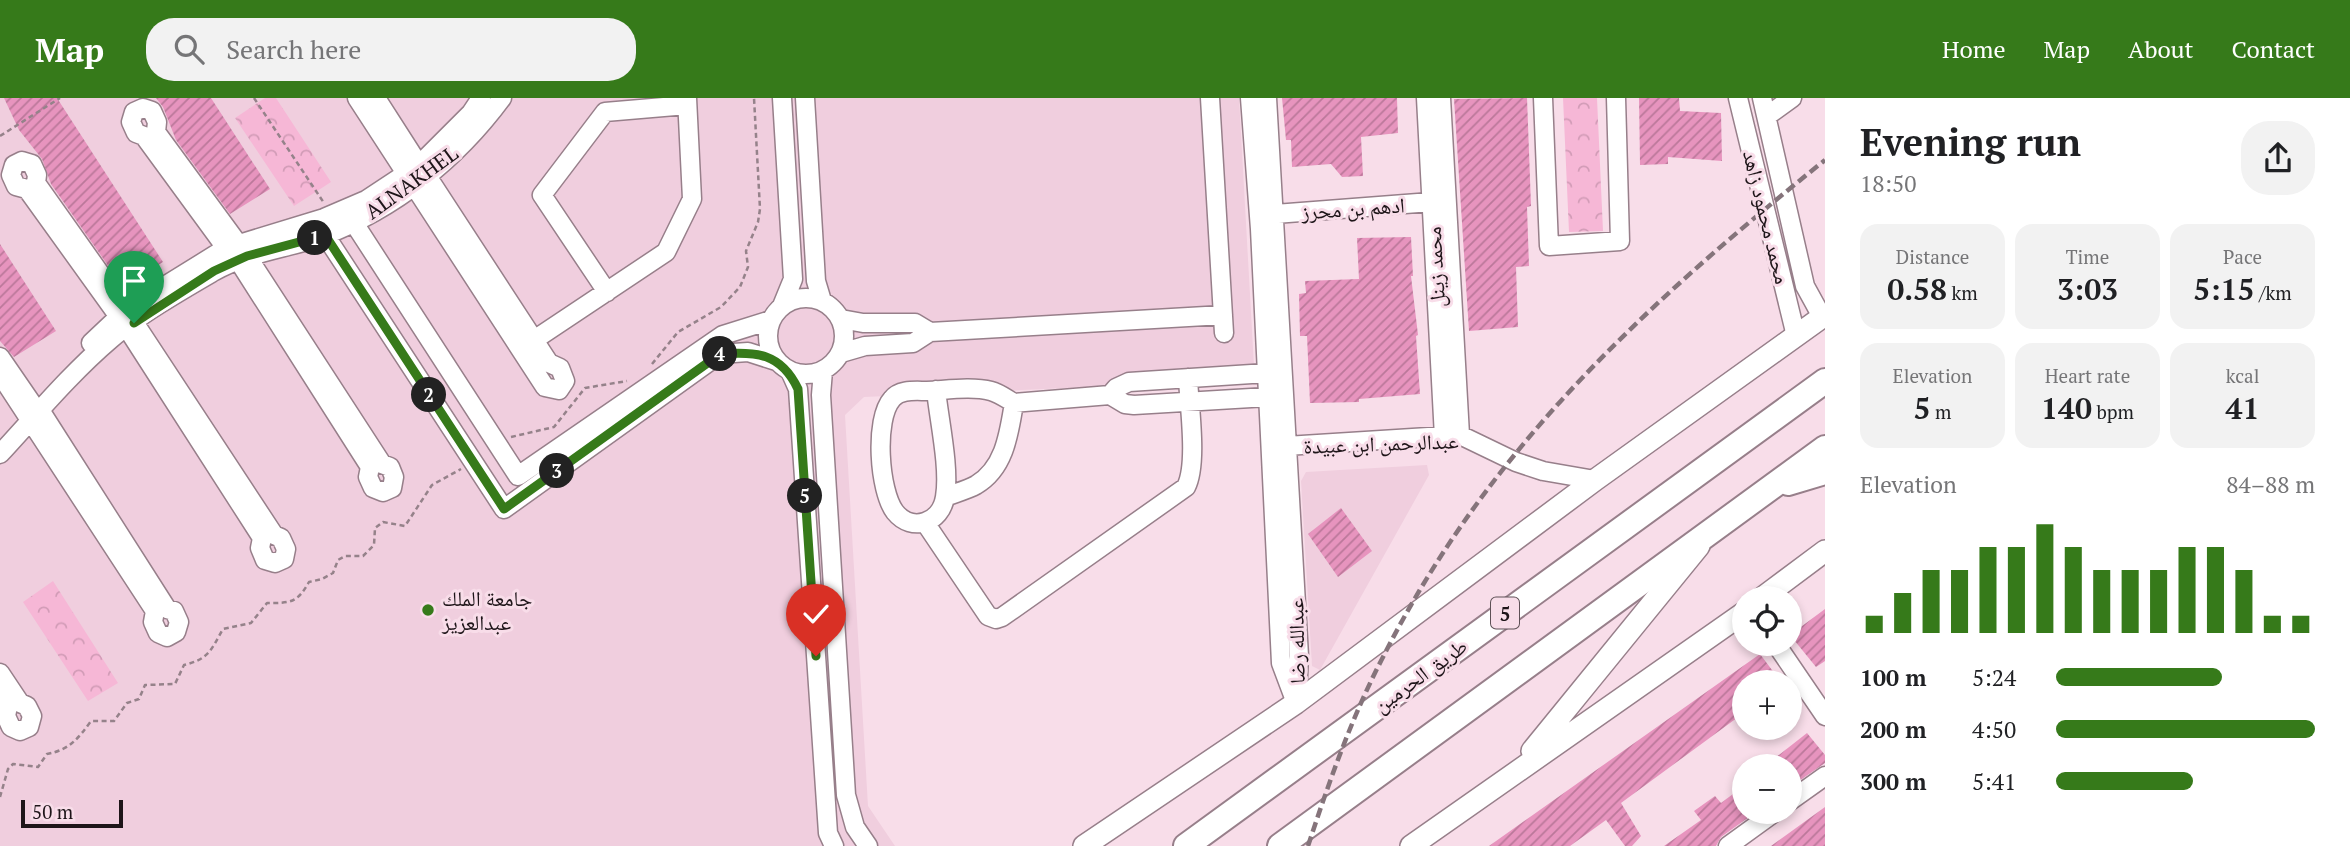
<!DOCTYPE html>
<meta charset="utf-8">
<style>
body{margin:0;font-family:"PT Serif","Noto Naskh Arabic",serif;background:#f2f2f2;color:#202124;height:100vh;display:flex;flex-direction:column;font-size:26px;white-space:nowrap}
*{box-sizing:border-box;margin:0}
p{font-size:23px;color:#757577}
.icon{flex:none;width:38px;height:38px;fill:none;stroke:currentColor;stroke-width:2;stroke-linecap:round;stroke-linejoin:round}
.map{position:relative;flex:1;overflow:hidden}
.side{display:flex;flex-direction:column;background:#fff;width:525px}
.side>*{flex:none}
.buttons{position:absolute;left:1732px;top:488px;display:grid;gap:14px}
.buttons a{display:grid;place-items:center;width:70px;height:70px;border-radius:50%;background:#fff;box-shadow:0 4px 10px #0003;font-size:35px}
.scale{position:absolute;left:21px;bottom:18px;width:102px;box-sizing:border-box;padding-left:7px;border:4px solid #1e1519;border-top:0;font-size:19px;line-height:24px;white-space:nowrap;color:#1e1519;-webkit-text-stroke:5px #f8dde9;paint-order:stroke}
.pin{position:absolute;display:grid;place-items:center;width:60px;height:60px;color:#fff;margin:-72px -30px;border-radius:50% 50% 50% 0;rotate:-45deg;box-shadow:0 0 7px #0007}
.pin .icon{rotate:45deg}
.km{position:absolute;width:35px;height:35px;margin:-18px;border-radius:50%;background:#222;color:#fff;font-size:19px;line-height:35px;text-align:center}
.round{display:grid;place-items:center;flex:none;width:74px;height:74px;border-radius:28px;background:#f2f2f2}
.headline{display:flex;align-items:center;justify-content:space-between;height:119px;padding:0 35px}
h1{font-size:38px;font-weight:700;line-height:52px}
.stats{display:grid;grid-template-columns:repeat(3,1fr);gap:10px;height:119px;padding:7px 35px}
.stats div{display:grid;align-content:center;border-radius:18px;background:#f2f2f2;text-align:center}
.stats b{font-size:30px;font-weight:700}
.stats small{font-size:19px;font-weight:400}
.stats p{font-size:19px}
.chart{height:196px;padding:14px 35px}
.chart p{display:flex;justify-content:space-between}
.chart svg{width:100%;height:126px;margin-top:7px;stroke:#367a1a;stroke-width:6}
ul{padding:0 35px;list-style:none;font-size:23px}
li{display:grid;grid-template-columns:112px 84px 1fr;align-items:center;height:52px}
li i{height:18px;border-radius:9px;background:#367a1a}
header{display:flex;align-items:center;gap:42px;box-sizing:border-box;height:98px;padding:0 35px;background:#367a1a;color:#fff}
header strong{font-size:33px}
nav{display:flex;gap:38px;margin-inline-start:auto;font-size:24px}
.search{width:490px;height:63px;background:#f2f2f2;display:flex;align-items:center;gap:18px;box-sizing:border-box;padding:0 24px;border-radius:28px;color:#757577;font-size:26px}
main{display:flex;flex:1;min-height:0}
.map>svg:first-child{display:block}
</style>
<header>
<strong>Map</strong>
<div class="search"><svg class="icon" aria-label="search" viewBox="0 0 24 24"><circle cx="10" cy="10" r="6"/><path d="M15 15l6 6"/></svg>Search here</div>
<nav><a>Home</a><a>Map</a><a>About</a><a>Contact</a></nav>
</header>
<main>
<div class="map">
<svg width="1825" height="748" viewBox="0 0 1825 748">
<defs>
<pattern id="park-crowns" width="20" height="18" patternUnits="userSpaceOnUse" patternTransform="scale(1.75)"><rect width="20" height="18" fill="#f6b7d6"/><path d="M2 6a3 3 0 1 1 6 0M12 15a3 3 0 1 1 6 0" fill="none" stroke="#d29cb7"/></pattern>
<pattern id="building-hatch" width="6" height="6" patternUnits="userSpaceOnUse" patternTransform="scale(1.75)"><rect width="6" height="6" fill="#e794be"/><path d="M-1 1l2-2M0 6l6-6M5 7l2-2" fill="none" stroke="#bb789a"/></pattern>
</defs>
<rect width="100%" height="100%" fill="#f8dde9"/>
<path fill="#f0cede" d="M0 0H1239L1254 268 1245 282 864 299 845 317 868 708 895 748H0Z
M1427 367 1429 377 1320 572 1312 568 1301 383 1306 374Z"/>
<path fill="url(#park-crowns)" d="M265 0H276L331 84 294 108 235 20Z
M1563 0H1597L1603 133 1569 134Z
M53 483 118 585 88 603 23 504Z"/>
<path fill="url(#building-hatch)" d="M4 0H57L163 164 123 189 51 86 42 61 19 32Z
M156 0H211L270 91 230 116 176 42 163 9Z
M1282 0H1397L1398 35 1361 39 1363 78 1342 79 1331 66 1292 69 1291 42H1286Z
M1527 0 1531 108 1527 109 1529 168 1516 169 1518 229 1469 233 1454 1Z
M1639 0H1679L1680 13 1721 15 1722 63 1668 59V66L1640 67Z
M1411 139 1413 178H1411L1418 237 1416 238 1420 296 1359 301V304L1310 305 1307 238H1300L1299 196 1306 195 1305 183 1359 181 1357 140Z
M0 146 56 233 14 259 0 243Z
M1341 410 1372 453 1338 479 1308 436Z
M1825 511V563L1816 569 1790 537Z
M1760 556 1781 584H1745V614L1621 705 1641 738 1632 748H1625L1606 722 1570 748H1489Z
M1807 635 1825 657V665L1796 685 1790 679V668H1782L1775 660Z
M1745 687V714H1756L1721 739 1716 748H1664L1701 722 1694 713 1715 698 1721 705Z
M1825 709V748H1771Z"/>
<g fill="none" stroke-linecap="round" stroke-linejoin="round">
<defs>
<path id="minor" d="M357 0 545 289 559 292 565 283 560 270 549 265 427 78
M376 0 419 67
M805 0 816 183 822 203
M1210 0 1224 235
M1250 0 1260 131 1281 565 1296 605
M1267 0 1299 558 1297 598
M1426 0 1444 339
M1441 0 1460 337
M1543 0 1549 148 1620 143 1616 0
M1738 0 1796 238
M1762 0 1805 188 1822 219
M143 10 152 13 157 24 156 34 247 158 382 366 390 369 394 379 392 390 383 394 373 390 368 379 370 369 238 162 226 150 144 38 136 35 131 24 134 14Z
M1767 18 1792 0
M22 63 32 66 37 77 36 85 126 212 274 437 281 440 286 451 284 461 275 465 265 462 260 450 262 440 127 230 27 91 16 88 11 77 14 67Z
M1275 116 1431 104
M354 125 518 378 723 237 771 222
M325 137 504 411 720 256 748 254 776 263
M607 194 542 97 605 14 687 7
M768 238a38 38 0 1 1 76 0a38 38 0 1 1-76 0Z
M782 208 793 181 782 0
M841 221 863 225H915L930 234 913 245 865 248 841 255
M930 234 1223 217
M534 242 666 154 692 101 687 0
M91 245 126 212 226 150 324 120 366 102 419 67 471 15 481 0
M0 259 33 307 40 312 167 511 174 513 179 524 176 534 167 539 158 535 153 524 155 513 0 276
M790 273 798 291 828 735 834 748
M823 273 821 297 846 697 855 729 868 748
M1267 275 1129 284 1116 290 1110 297 1125 306 1134 307 1268 299
M936 292C939 322 950 370 945 399 941 425 912 435 895 414 879 393 874 321 892 301 900 291 915 293 927 293 947 292 972 288 991 293 999 295 1007 301 1014 305
M1286 348 1460 337 1516 364 1543 373 1595 382
M0 356C36 317 71 275 111 241 137 218 182 192 213 174 248 154 286 151 323 138 395 111 457 61 502 0
M945 399C955 395 967 392 976 387 1005 370 1009 335 1014 305L1110 297
M926 426 988 518 996 521 1002 519 1186 389C1198 366 1189 307 1188 280
M1776 546 1825 618
M0 575 20 605 27 608 32 618 29 629 20 633 11 629 6 618 8 608 0 596
M1790 703 1825 678
M1728 748 1775 714"/>
<path id="major" d="M1762 500 1825 453
M1532 653 1699 448
M1084 748 1296 605 1595 382 1825 217
M1411 748 1745 514"/>
<path id="highway" d="M1788 385 1825 374
M1186 748 1825 283
M1280 748 1825 350"/>
</defs>
<use href="#minor" stroke="#977f8a" stroke-width="21"/>
<use href="#major" stroke="#977f8a" stroke-width="24"/>
<use href="#highway" stroke="#977f8a" stroke-width="28"/>
<path stroke="#95828a" stroke-width="2.5" stroke-dasharray="5 3.5" stroke-linecap="butt" d="M254 0 324 105
M0 38 60 0
M652 266 678 234 721 209 740 189 748 169 746 153 758 124 760 111 754 0
M511 339 554 329 585 290 627 283
M0 699 8 671 13 666 38 669 47 656C69 652 78 641 91 623H114L127 605 139 601 145 587 175 586 184 567C209 561 211 552 223 531L251 525 267 505C291 505 297 505 309 484L322 481 333 475 338 462 345 458H363L374 447 375 430 383 424 405 428 432 387 461 371"/>
<use href="#minor" stroke="#fff" stroke-width="18"/>
<use href="#major" stroke="#fff" stroke-width="21"/>
<use href="#highway" stroke="#fff" stroke-width="24"/>
<path stroke="#85747b" stroke-width="4.5" stroke-dasharray="10 5" stroke-linecap="butt" d="M1308 748C1329 684 1351 621 1382 561 1488 350 1644 208 1825 62"/>
</g>
<g fill="none" stroke-linecap="round" stroke-linejoin="round">
<defs>
<path id="route" d="M134 225 214 173 247 158 325 137 504 411 720 256C756 253 781 255 798 291L816 558"/>
</defs>
<use href="#route" stroke="#fff" stroke-width="14"/>
<use href="#route" stroke="#367a1a" stroke-width="9"/>
</g>
<circle fill="#367a1a" stroke="#f8dde9" stroke-width="2.5" cx="428" cy="512" r="7"/>
<g text-anchor="middle" dominant-baseline="central" stroke-width="6" stroke-linejoin="round" paint-order="stroke">
<rect fill="#f8dde9" stroke="#5f5157" stroke-width="2" x="1491" y="499.5" width="28" height="31" rx="5"/>
<g font-size="19" font-weight="bold" fill="#1e1519">
<text x="1505" y="515">5</text>
</g>
<g font-size="21" fill="#1e1519" stroke="#f8dde9">
<text transform="translate(411 84) rotate(-36)">ALNAKHEL</text>
<text transform="translate(1353 110) rotate(-4)">ادهم بن محرز</text>
<text transform="translate(1767 119) rotate(76)">محمد محمود زاهد</text>
<text transform="translate(1435 169) rotate(-93)">محمد زينل</text>
<text transform="translate(1381 345) rotate(-2)">عبدالرحمن ابن عبيدة</text>
<text transform="translate(1296 543) rotate(-91)">عبدالله رضا</text>
<text transform="translate(1420 577) rotate(-36)">طريق الحرمين</text>
</g>
<g font-size="21" fill="#1e1519" stroke="#f8dde9" text-anchor="start">
<text x="442" y="500">جامعة الملك<tspan x="442" dy="24">عبدالعزيز</tspan></text>
</g>
</g>
</svg>
<div class="buttons">
<a><svg class="icon" aria-label="locate" viewBox="0 0 24 24"><circle cx="12" cy="12" r="6"/><path d="M12 2v4M12 18v4M2 12h4M18 12h4"/></svg></a>
<a>+</a>
<a>−</a>
</div>
<div class="scale">50 m</div>
<div class="pin" style="left:134px;top:225px;background:#1e9e55"><svg class="icon" aria-label="arrive" viewBox="0 0 24 24"><path d="M6 21V4h12l-3 4 3 4H6"/></svg></div>
<div class="pin" style="left:816px;top:558px;background:#d93025"><svg class="icon" aria-label="check" viewBox="0 0 24 24"><path d="M5 12l5 5 9-10"/></svg></div>
<b class="km" style="left:315px;top:140px">1</b>
<b class="km" style="left:429px;top:297px">2</b>
<b class="km" style="left:557px;top:373px">3</b>
<b class="km" style="left:720px;top:256px">4</b>
<b class="km" style="left:805px;top:398px">5</b>
</div>
<section class="side">
<div class="headline"><div><h1>Evening run</h1><p>18:50</p></div><a class="round"><svg class="icon" aria-label="share" viewBox="0 0 24 24"><path d="M12 15V3M7 8l5-5 5 5M5 13v7h14v-7"/></svg></a></div>
<div class="stats">
<div><p>Distance</p><b>0.58<small> km</small></b></div>
<div><p>Time</p><b>3:03</b></div>
<div><p>Pace</p><b>5:15<small> /km</small></b></div>
</div>
<div class="stats">
<div><p>Elevation</p><b>5<small> m</small></b></div>
<div><p>Heart rate</p><b>140<small> bpm</small></b></div>
<div><p>kcal</p><b>41</b></div>
</div>
<div class="chart"><p><span>Elevation</span>84–88 m</p>
<svg viewBox="0 0 160 44" preserveAspectRatio="none"><path d="M5 44V38M15 44V30M25 44V22M35 44V22M45 44V14M55 44V14M65 44V6M75 44V14M85 44V22M95 44V22M105 44V22M115 44V14M125 44V14M135 44V22M145 44V38M155 44V38"/></svg>
</div>
<ul>
<li><b>100 m</b>5:24<i style="width:64%"></i></li>
<li><b>200 m</b>4:50<i style="width:100%"></i></li>
<li><b>300 m</b>5:41<i style="width:53%"></i></li>
</ul>
</section>
</main>
